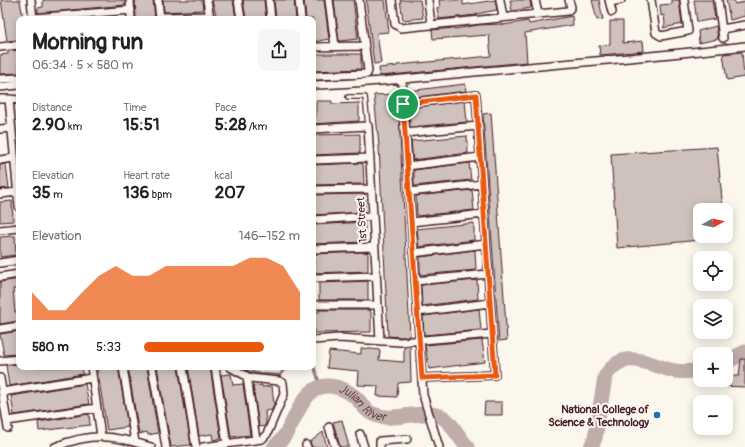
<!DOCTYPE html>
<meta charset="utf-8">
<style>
body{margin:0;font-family:Pangolin,sans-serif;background:#f6f6f6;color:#202124;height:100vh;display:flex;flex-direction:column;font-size:15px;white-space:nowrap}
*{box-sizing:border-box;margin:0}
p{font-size:13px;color:#757577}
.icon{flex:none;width:22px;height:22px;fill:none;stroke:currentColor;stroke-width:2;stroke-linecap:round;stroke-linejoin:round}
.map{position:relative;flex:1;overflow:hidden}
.sheet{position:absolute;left:16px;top:16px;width:300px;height:354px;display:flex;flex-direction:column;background:#fff;border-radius:8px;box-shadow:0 2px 10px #0003}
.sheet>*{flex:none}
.needle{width:26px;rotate:82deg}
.tools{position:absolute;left:693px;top:203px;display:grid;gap:8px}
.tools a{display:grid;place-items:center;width:40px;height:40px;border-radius:8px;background:#fff;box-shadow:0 2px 10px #0003;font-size:20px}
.pin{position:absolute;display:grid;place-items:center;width:34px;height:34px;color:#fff;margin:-17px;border:2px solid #fff;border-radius:50%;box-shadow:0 1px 4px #0007}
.round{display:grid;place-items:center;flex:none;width:42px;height:42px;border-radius:8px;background:#f6f6f6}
.head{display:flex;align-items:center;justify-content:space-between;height:68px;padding:0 16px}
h1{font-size:22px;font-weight:700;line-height:30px}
.stats{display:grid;grid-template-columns:repeat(3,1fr);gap:6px;height:68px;padding:4px 16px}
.stats div{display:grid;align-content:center}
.stats b{font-size:17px;font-weight:700}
.stats small{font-size:11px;font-weight:400}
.stats p{font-size:11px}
.chart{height:112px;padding:8px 16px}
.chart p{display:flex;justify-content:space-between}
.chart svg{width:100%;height:72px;margin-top:4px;fill:#ea580c;opacity:.7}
ul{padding:0 16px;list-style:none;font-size:13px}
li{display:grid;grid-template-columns:64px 48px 1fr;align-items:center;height:30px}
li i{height:10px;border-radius:5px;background:#ea580c}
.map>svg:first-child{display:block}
</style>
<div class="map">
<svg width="745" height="447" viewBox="0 0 745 447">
<rect width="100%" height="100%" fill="#fbf7ec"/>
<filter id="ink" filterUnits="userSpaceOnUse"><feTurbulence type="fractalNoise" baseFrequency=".025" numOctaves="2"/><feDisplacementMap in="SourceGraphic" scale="8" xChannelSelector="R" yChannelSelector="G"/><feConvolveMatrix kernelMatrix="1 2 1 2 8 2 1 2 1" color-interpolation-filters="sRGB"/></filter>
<g filter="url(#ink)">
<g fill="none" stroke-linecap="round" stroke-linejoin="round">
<path stroke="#907477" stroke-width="2.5" d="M313 364 321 387
M241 367C253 375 266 374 280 375L286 367"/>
<g stroke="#bfadaa" stroke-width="15">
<path d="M726 362 745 352"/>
<path id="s1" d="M274 447C293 433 295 404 314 390 326 382 343 387 354 396 361 401 364 411 373 414 394 423 418 409 440 416 452 420 458 439 468 447"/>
<path d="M591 447 595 438 605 377C623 346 648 365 675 371 684 372 691 372 700 370"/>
</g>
</g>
<path fill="#cfc2bc" stroke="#4a1f2b" d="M1 0H20L23 19H19V40L7 41Z
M43 0H119L125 1V5L38 13V8L43 7Z
M135 0H153L155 19H136Z
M163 0H202L203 10 164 12Z
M212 0H233L236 19H217Z
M243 0H264L266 19H246Z
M274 0H294L296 19H276Z
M304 0H324L329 39 313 42V19H306Z
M334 0H353L358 39 339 41Z
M366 0H385L389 32 377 33 381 63 374 64Z
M400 0H420L423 18 403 20Z
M439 0H463V5L495 0 497 10 476 14V15L439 19 437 8 440 7Z
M510 0H530L531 8 512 11Z
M592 0H599L603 19 597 20Z
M672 0H679L682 24 663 28 665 24 664 15 661 16 660 5 672 4Z
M694 0H712L715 19 697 22Z
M726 0H734L735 4 745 2V16L730 20Z
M572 16 573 25 525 33 527 62 380 76 379 68 397 66V65L491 56 489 35 433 39 432 30 455 28V29L478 25 503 24V25L528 21 529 24Z
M610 21H623V43L643 41 644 51 600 55 599 46 610 45Z
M716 26 718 39 699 43 698 31Z
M19 50V73L0 74V55L8 54V51Z
M742 52 744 77 727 80 723 54Z
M313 54H361V69L313 71Z
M465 84 466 91 408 98V91Z
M398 94 410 336 402 337 388 336 379 146 374 95Z
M316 101H332V104L359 103V121L313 124V116H316Z
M465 101 467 122 410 127 409 108Z
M491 113 507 340 499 341 483 114Z
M360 134V153L313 155V135Z
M467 136 468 153 413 160 411 141Z
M717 147 723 210H700V240L617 248 611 154Z
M360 163 363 164 364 184 313 185V165Z
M469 163 471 180 414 186V170Z
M6 164 9 188 0 189V165Z
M472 190 474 210 417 216 416 196Z
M365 194V212L313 215V195Z
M12 201 13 221 0 222V202Z
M365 222V242L313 244V225Z
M474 223V240L419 247 417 229Z
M15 236 16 255 0 257V237Z
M475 250 476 270 420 275V257Z
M365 252 368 253V271L315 273 314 254Z
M19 279V289H13L15 312H19V321L0 324V282Z
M477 280 478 299 422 306 421 285Z
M368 281V300H319V283Z
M479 309 481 330 424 335 423 316Z
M319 310H369L371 312V332L314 333 313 312H319Z
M19 331V354L4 355 0 334Z
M482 340 485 362 429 369 425 345Z
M410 346 411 382 398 383 397 397 377 396 378 386 358 385 359 371 327 368 329 351 361 354V348L380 350 379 360 404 362V347Z
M741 359H745V387L722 386V380H726V376H739Z
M19 364V367H82L83 374 9 386 6 365Z
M97 367H118L128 427 107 430Z
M128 367H147L158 433 148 435 147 432 139 434Z
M157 367H178L191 445 171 447Z
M188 367H210L221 438 213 440 212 434 199 436Z
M231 374 233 385 243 384 250 435 231 437 221 375Z
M85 384 89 404 14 415 11 396Z
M262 385V387L272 386 274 404 272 410 265 411 266 423 265 426 259 427 253 386Z
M485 402H502V415H484Z
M89 414 90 425 39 431 38 422Z
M342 420 349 447H340L333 422Z
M323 432 327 447H312L310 442Z"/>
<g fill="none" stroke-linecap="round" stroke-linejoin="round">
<defs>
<path id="lane" d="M348 97H365L368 126"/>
<path id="street" d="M31 0 33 19
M130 0 131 19
M158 0 160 19
M207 0 210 19
M238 0 241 19
M269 0 271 19
M299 0 301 19
M329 0 335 46
M392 0 395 24 401 28 568 11 571 7 569 0
M428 0 431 24
M500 0 503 17
M535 0 538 14
M609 0 612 12
M651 0 656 33 661 36 688 31 684 0
M718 0 723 38
M610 2 621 0
M160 17 210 16
M33 18 131 10
M722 29 745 25
M0 47 19 45
M313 47 364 46
M313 76 367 74 368 71 359 0
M0 79 19 78
M402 80 423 395 439 447
M313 85C375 84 436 75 497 70 580 62 663 56 745 46
M0 87 19 85
M0 99H9
M19 100 9 99 19 207
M403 104 476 95 495 375 422 378
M0 129 11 128
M313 129 368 126 380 341
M405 133 478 126
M0 160 14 158
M313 160 370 158
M407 166 480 157
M313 190 371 189
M409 192 482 184
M0 194 18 192
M313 220 373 216
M411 222 484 214
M0 230 19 228
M313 249 374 247
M413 253 486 244
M0 263 19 260
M0 277 19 274
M313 278 376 276
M415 281 488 274
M313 305H377
M417 312 490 303
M0 329 19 326
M313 340 339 338 400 342 492 334
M0 361 19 359
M91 367 101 436
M123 367 135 442
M152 367 166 447
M183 367 196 447
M215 367 227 444
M247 377 256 440
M0 378 8 428
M2 392 92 378
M7 421 97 408
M329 427 335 447
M360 434 364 447
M306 445 307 447
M55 447C92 432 113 435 151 447
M203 447 262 439 267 434 284 394 283 383 279 381 250 378 230 367
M380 447V441L407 439"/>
</defs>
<use href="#lane" stroke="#4a1f2b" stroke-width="6"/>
<use href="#street" stroke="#4a1f2b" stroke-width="10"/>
<use href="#lane" stroke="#fbf7ec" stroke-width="3.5"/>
<use href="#street" stroke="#fbf7ec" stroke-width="7"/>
</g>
</g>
<g fill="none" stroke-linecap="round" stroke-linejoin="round" filter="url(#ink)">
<defs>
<path id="route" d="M476 95 495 375 422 378 403 104Z"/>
</defs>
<use href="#route" stroke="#fff" stroke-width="8"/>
<use href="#route" stroke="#ea580c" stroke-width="5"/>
</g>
<circle fill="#1f6fb2" stroke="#fbf7ec" stroke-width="1.5" cx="657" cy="415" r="4"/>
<g text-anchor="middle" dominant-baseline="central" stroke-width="4" stroke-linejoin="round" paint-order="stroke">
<g font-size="11" fill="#4a1f2b" stroke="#fbf7ec">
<text transform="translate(362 220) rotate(-93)">1st Street</text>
</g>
<g font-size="11" font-weight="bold" fill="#4a1f2b" stroke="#fbf7ec" text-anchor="end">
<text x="649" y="409">National College of<tspan x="649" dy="13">Science &amp; Technology</tspan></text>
</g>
<g font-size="12" font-style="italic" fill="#6d4a51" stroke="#fbf7ec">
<text stroke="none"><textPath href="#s1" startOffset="125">Julian River</textPath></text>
</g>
</g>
</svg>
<div class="tools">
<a><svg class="needle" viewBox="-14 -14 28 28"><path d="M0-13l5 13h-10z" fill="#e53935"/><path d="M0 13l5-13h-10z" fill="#757577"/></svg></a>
<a><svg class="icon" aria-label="locate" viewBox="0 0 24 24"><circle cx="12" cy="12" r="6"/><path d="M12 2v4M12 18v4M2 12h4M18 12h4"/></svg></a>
<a><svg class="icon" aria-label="layers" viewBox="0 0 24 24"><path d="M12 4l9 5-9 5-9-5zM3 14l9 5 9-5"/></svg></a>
<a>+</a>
<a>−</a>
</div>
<div class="pin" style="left:403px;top:104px;background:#1e9e55"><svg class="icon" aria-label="arrive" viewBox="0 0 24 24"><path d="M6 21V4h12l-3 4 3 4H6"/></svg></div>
<section class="sheet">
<div class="head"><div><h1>Morning run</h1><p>06:34 · 5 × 580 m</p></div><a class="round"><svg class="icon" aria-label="share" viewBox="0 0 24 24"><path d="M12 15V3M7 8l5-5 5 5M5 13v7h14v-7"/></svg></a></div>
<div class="stats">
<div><p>Distance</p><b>2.90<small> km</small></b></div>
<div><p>Time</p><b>15:51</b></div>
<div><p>Pace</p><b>5:28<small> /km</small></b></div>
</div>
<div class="stats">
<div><p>Elevation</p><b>35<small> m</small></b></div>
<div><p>Heart rate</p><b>136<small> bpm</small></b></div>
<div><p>kcal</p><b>207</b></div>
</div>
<div class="chart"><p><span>Elevation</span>146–152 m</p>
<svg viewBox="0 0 160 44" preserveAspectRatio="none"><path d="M0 44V27L10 38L20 38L30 27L40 17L50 11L60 17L70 17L80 11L90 11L100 11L110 11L120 11L130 6L140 6L150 11L160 27V44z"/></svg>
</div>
<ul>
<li><b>580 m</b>5:33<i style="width:77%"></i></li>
</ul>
</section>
</div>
